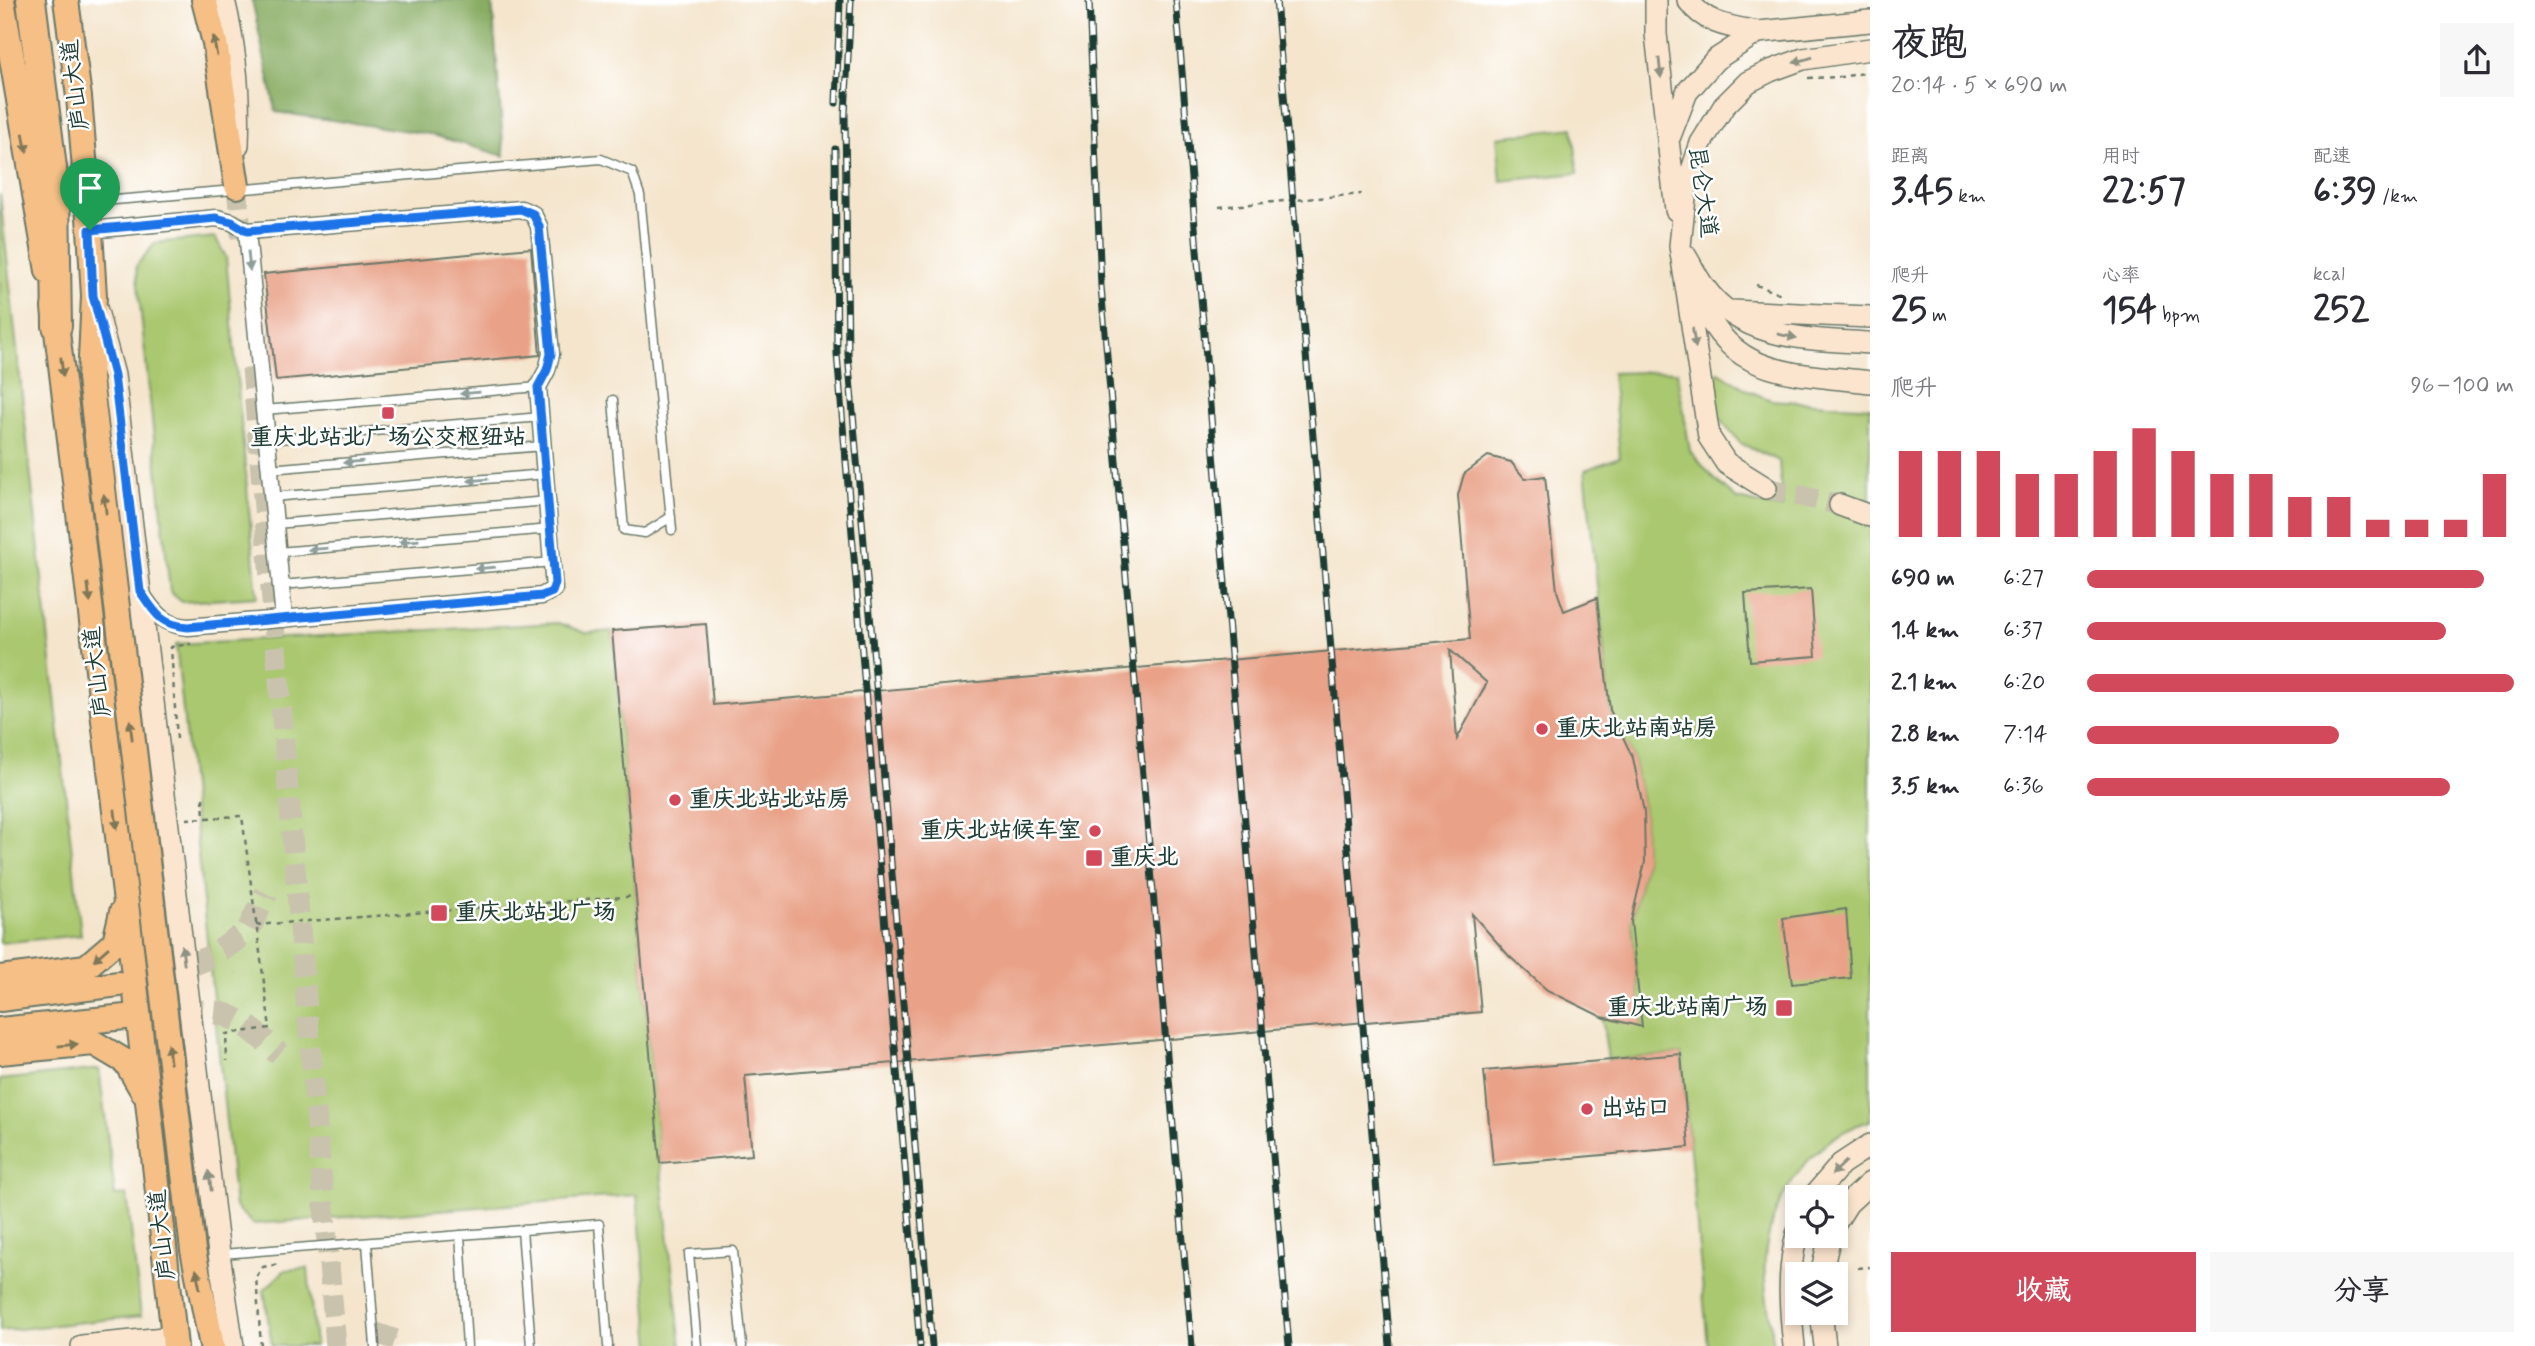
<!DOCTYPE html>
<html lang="zh">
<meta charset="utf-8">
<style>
body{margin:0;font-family:Mynerve,"LXGW WenKai TC",sans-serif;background:#f7f7f7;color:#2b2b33;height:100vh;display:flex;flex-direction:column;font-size:26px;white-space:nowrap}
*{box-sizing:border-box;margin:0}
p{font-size:23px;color:#7c7c81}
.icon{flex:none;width:38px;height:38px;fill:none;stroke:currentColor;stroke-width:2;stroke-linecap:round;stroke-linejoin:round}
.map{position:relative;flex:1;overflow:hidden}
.side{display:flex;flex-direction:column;background:#fff;width:665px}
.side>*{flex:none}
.controls{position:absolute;left:1785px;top:1185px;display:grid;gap:14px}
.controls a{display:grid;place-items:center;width:63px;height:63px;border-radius:0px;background:#fff;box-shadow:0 4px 10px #0003;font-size:35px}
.pin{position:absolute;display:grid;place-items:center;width:60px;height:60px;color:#fff;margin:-72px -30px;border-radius:50% 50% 50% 0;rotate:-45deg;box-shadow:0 0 7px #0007}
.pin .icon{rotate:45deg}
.round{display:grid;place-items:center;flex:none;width:74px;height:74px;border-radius:0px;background:#f7f7f7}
.overview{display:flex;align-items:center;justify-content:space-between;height:119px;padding:0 21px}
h1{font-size:38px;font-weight:700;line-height:52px}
.metrics{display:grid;grid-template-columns:repeat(3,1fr);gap:10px;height:119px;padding:7px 21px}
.metrics div{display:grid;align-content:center}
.metrics b{font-size:35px;font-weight:700}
.metrics small{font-size:19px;font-weight:400}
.metrics p{font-size:19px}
.chart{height:196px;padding:14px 21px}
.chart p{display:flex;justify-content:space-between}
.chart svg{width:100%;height:126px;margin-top:7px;stroke:#d1495b;stroke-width:6}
.button{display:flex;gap:14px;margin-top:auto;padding:14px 21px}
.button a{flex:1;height:80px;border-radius:0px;background:#d1495b;color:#fff;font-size:28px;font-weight:700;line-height:80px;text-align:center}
.button a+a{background:#f7f7f7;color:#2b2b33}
ul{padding:0 21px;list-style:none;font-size:23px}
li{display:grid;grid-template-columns:112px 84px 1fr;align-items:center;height:52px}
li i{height:18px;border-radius:9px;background:#d1495b}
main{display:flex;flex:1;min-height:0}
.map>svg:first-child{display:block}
</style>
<main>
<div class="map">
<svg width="1870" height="1346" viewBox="0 0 1870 1346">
<rect width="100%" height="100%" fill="#fff"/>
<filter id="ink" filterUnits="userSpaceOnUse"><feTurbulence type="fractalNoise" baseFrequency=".0143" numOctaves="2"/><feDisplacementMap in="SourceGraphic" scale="14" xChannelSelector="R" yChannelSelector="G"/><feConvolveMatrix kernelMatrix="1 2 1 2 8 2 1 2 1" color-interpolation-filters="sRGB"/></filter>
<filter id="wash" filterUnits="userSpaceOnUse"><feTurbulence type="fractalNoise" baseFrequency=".00686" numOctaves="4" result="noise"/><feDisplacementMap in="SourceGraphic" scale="28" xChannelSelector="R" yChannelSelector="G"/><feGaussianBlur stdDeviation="1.57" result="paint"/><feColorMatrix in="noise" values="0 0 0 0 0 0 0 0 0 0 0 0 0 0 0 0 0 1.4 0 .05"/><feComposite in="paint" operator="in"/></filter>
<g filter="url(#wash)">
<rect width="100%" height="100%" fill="#f4e5cc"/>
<path fill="#aac870" stroke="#648252" stroke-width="2" d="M1573 128 1578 173 1501 181 1497 137Z
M0 194 81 935 0 943Z
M215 237 226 257 257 597 182 602 170 592 136 266 155 243Z
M1677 371 1690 451 1713 478 1737 499 1782 508 1779 461 1740 443 1717 415 1712 378 1719 372 1749 391 1771 400 1870 407V1121C1815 1136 1774 1194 1766 1249 1761 1280 1770 1315 1774 1346H1708L1681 1054 1608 1060 1602 1017 1642 1026 1631 921 1645 863 1644 812 1633 758 1610 710 1585 470 1620 457 1612 373Z
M558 623 586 633 612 631 660 1163 681 1346H651L637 1195 253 1224 235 1207 176 644Z
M99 1069 115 1196 127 1195 141 1316 0 1331V1080Z
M308 1268 315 1346H272L264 1290 285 1270Z"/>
<path fill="#87ac62" stroke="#53744b" stroke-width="2" d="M252 0H492L504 156 429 134 276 112Z"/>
<g id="blocks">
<path fill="#e9a288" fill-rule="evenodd" d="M531 248 540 355 276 380 264 274Z
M1488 456 1511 462 1525 479 1545 476 1557 591 1564 611 1597 598 1610 710 1633 758 1644 812 1645 862 1631 921 1642 1027 1602 1017 1547 990 1509 956 1472 914 1481 1012 745 1076 752 1155 660 1163 612 631 706 624 713 705 1470 639 1458 495 1464 474ZM1450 650 1487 683 1457 739Z
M1811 589 1816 656 1750 661 1745 593Z
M1846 909 1851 978 1792 984 1783 918Z
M1681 1054 1689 1147 1493 1165 1484 1071Z"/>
</g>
</g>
<g filter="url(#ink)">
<use href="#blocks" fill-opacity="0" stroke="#6a7869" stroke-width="2"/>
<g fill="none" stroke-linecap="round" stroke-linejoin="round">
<path stroke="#c9c3ae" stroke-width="21" stroke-dasharray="21 10" stroke-linecap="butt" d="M237 186 242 245
M252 368 336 1346
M1766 488 1840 505
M382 1346 389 1326"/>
<path stroke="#c9c3ae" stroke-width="24" stroke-dasharray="24 12" stroke-linecap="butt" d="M119 984 168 974 213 956 248 931 266 893
M143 1015C162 1012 209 1009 226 1015 247 1023 263 1039 279 1054"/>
<defs>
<path id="lane" d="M91 202 601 159 632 172 640 195 672 530
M613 400 624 530 645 533 671 517
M264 410 538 387
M267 440 541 417
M269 469 543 446
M272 497 546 474
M275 524 548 501
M278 552 551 529
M281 585 553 562
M522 1230 531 1346
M460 1235 467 1346
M367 1243 375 1346
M222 1254 599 1224 608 1346
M697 1346 689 1254 733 1251 742 1346"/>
<path id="street" d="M90 230 217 218 232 222 247 231 284 619
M141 593C154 613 163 625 188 627L542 596 554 589 538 387 547 370 551 354 539 226 533 214 521 209 247 231"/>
<path id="secondary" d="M224 0C236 48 240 96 238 145
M1656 0V34L1676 210
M1688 0C1704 24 1731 27 1758 32
M1670 136 1687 92 1715 60 1758 32 1870 21
M1685 255C1692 266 1697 278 1705 288 1743 341 1812 339 1870 343
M1695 287C1727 379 1787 372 1870 382
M97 311 114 375 219 1254 233 1346
M1731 311 1870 317
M1766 488 1726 463 1709 437 1680 246 1686 188 1701 143 1724 106 1748 82 1770 71 1803 59 1870 49
M1840 505 1870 516
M1813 1197 1841 1164 1870 1145
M1836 1222 1848 1203 1870 1183
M1821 1274 1830 1236
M1821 1312 1825 1346
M82 1346 174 1337
M1794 1346C1790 1308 1787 1272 1797 1234"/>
<path id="primary" d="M2 0 48 271
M66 0 79 97 90 230 94 296 90 378 193 1250 212 1346
M204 0 215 43 237 186
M54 307 125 894 175 1346
M0 978 86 967 115 942 122 912
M0 999 119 984
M0 1030 125 1017
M0 1052 94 1043 126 1062 144 1093"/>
<path id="highway" d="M31 0 55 192 57 326"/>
</defs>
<use href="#lane" stroke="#6a7869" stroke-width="11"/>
<use href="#street" stroke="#6a7869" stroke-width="19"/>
<use href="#secondary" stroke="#6a7869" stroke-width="24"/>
<use href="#primary" stroke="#6a7869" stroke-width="28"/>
<use href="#highway" stroke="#6a7869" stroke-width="32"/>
<path stroke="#6a7869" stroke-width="2.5" stroke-dasharray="5 5" stroke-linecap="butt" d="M1808 78 1841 77 1870 72
M1219 207 1361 194
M1756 285 1781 294
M177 739 171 647 191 644
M203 798 204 818
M186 819 242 816 270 1028 226 1034 227 1061
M256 925 637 896
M1858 1268 1870 1267
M261 1346 256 1277 263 1267 279 1264"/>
<use href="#lane" stroke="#fff" stroke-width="8"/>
<use href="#street" stroke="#fff" stroke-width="16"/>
<use href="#secondary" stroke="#fbe5cf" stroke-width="21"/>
<use href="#primary" stroke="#f5bf86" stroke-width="24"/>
<use href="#highway" stroke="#f5bf86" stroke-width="28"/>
<defs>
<path id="rail" d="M851 0 845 115 848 354 932 1346
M1089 0 1101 286 1192 1346
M1176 0 1289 1346
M1276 0 1390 1346
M836 103 840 0
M835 149 837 354 920 1346"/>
</defs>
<use href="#rail" stroke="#1f3d34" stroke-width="7"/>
<use href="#rail" stroke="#fff" stroke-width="4.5" stroke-dasharray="13" stroke-linecap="butt"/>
</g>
<defs><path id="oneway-solid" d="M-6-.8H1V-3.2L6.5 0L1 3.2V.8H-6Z" transform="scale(1.75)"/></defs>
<g fill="#7f7859">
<use href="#oneway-solid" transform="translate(215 46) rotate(-101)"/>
<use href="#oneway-solid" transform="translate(25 143) rotate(80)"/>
<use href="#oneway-solid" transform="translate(62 367) rotate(83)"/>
<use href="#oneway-solid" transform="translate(105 504) rotate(-97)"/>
<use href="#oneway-solid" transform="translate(89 593) rotate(83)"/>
<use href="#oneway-solid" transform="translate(131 730) rotate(-97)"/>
<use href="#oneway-solid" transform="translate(116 819) rotate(83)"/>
<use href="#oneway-solid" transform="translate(101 954) rotate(139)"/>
<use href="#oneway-solid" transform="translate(68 1045) rotate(-6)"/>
<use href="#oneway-solid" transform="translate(169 1054) rotate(-97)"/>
<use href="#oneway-solid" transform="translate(198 1279) rotate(-101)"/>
</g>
<g fill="#8d9182">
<use href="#oneway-solid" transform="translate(1803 60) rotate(164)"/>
<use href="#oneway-solid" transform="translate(1660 68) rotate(84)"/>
<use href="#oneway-solid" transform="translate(1787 336) rotate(11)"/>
<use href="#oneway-solid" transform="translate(1694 338) rotate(81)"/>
<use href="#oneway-solid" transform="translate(183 955) rotate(-97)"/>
<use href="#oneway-solid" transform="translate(1839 1168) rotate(137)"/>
<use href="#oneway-solid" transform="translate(210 1181) rotate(-97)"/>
</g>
<g fill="#8f9e9a">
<use href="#oneway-solid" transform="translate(249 261) rotate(84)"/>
<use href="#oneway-solid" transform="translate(470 393) rotate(175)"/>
<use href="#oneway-solid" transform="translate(353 462) rotate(175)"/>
<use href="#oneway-solid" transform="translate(478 480) rotate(175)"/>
<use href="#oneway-solid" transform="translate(409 541) rotate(175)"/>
<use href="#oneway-solid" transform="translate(318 549) rotate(175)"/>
<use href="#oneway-solid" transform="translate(485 568) rotate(175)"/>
</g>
</g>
<g fill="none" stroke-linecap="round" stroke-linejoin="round" filter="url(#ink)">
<defs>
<path id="route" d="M521 209 533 214 539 226 551 354 547 370 538 387 555 583 552 592 542 596 188 627C160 625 155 613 140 591L114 375 93 296 90 230 216 218 232 222 247 231Z"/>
</defs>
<use href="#route" stroke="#fff" stroke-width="14"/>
<use href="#route" stroke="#1a73e8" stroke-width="9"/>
</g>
<g fill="#d1495b" stroke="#fff" stroke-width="2.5">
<rect x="381" y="406" width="14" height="14" rx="3.5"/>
<circle cx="1542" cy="729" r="7"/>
<circle cx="675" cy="800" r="7"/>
<circle cx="1095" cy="831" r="7"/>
<rect x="1085" y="849" width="18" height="18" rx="3.5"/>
<rect x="430" y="904" width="18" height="18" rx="3.5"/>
<rect x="1775" y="999" width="18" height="18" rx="3.5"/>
<circle cx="1587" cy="1109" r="7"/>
</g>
<g text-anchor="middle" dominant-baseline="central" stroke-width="5" stroke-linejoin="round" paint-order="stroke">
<g font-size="23" fill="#1f3d34" stroke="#fff">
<text transform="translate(76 85) rotate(-97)">庐山大道</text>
<text transform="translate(1702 192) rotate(82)">昆仑大道</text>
<text transform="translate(98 672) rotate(-97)">庐山大道</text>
<text transform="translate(163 1235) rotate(-96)">庐山大道</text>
</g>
<g font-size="23" font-weight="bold" fill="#1f3d34" stroke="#fff" text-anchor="start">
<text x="388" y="438" text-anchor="middle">重庆北站北广场公交枢纽站</text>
<text x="1556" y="729">重庆北站南站房</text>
<text x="689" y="800">重庆北站北站房</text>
<text x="1081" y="831" text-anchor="end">重庆北站候车室</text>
<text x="1110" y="858">重庆北</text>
<text x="455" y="913">重庆北站北广场</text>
<text x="1768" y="1008" text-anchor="end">重庆北站南广场</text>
<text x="1601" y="1109">出站口</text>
</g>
</g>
</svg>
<div class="controls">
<a><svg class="icon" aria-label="locate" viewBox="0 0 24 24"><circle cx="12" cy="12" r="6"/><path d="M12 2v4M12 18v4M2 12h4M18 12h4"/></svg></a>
<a><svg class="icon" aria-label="layers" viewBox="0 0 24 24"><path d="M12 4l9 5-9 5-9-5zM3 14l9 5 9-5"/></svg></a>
</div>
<div class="pin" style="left:90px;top:230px;background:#1e9e55"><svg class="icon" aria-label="arrive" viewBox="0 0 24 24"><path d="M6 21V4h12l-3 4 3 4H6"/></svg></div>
</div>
<section class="side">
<div class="overview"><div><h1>夜跑</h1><p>20:14 · 5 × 690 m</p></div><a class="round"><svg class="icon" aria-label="share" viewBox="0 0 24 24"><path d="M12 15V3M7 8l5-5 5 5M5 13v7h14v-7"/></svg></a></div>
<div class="metrics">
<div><p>距离</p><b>3.45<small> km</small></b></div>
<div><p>用时</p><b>22:57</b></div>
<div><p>配速</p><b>6:39<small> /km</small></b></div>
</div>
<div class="metrics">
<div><p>爬升</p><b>25<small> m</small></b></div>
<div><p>心率</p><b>154<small> bpm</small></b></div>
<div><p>kcal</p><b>252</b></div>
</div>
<div class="chart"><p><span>爬升</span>96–100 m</p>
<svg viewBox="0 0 160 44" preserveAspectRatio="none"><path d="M5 44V14M15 44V14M25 44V14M35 44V22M45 44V22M55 44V14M65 44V6M75 44V14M85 44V22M95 44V22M105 44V30M115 44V30M125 44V38M135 44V38M145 44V38M155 44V22"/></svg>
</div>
<ul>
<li><b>690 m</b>6:27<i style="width:93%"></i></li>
<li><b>1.4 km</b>6:37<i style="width:84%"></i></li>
<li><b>2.1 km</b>6:20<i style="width:100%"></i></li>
<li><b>2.8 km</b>7:14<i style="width:59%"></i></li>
<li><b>3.5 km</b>6:36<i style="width:85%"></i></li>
</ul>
<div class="button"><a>收藏</a><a>分享</a></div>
</section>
</main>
